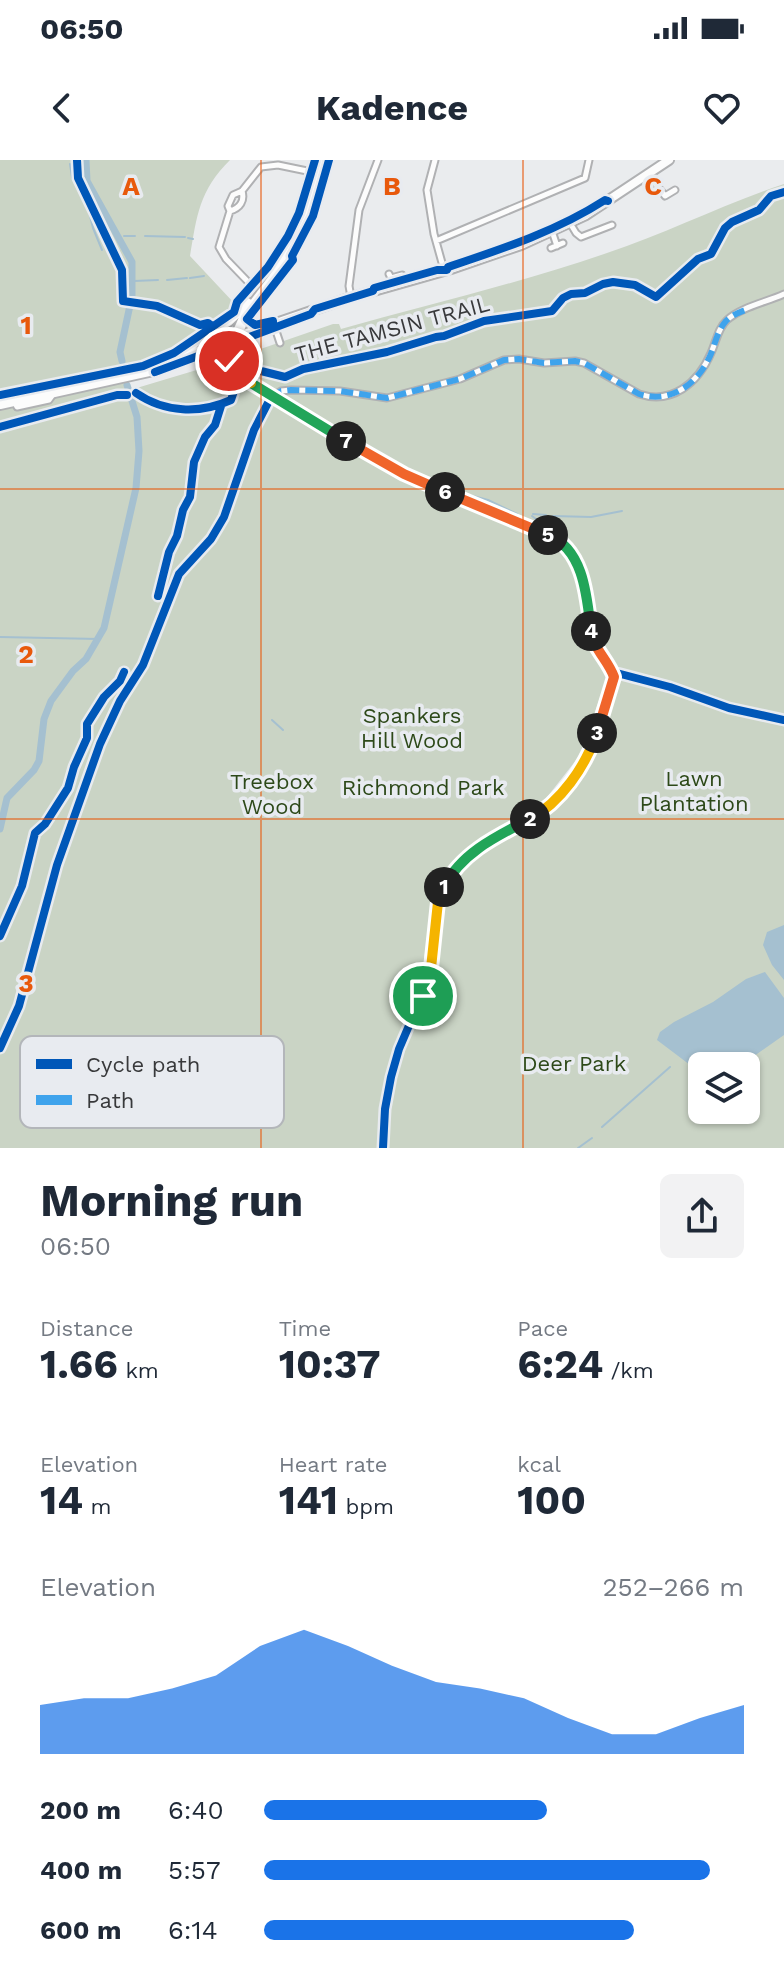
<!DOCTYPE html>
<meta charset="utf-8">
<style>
body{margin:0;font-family:"Work Sans",sans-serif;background:#f2f2f3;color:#1f2937;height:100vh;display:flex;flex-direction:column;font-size:30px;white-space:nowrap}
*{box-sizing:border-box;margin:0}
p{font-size:26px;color:#747a83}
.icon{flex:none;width:44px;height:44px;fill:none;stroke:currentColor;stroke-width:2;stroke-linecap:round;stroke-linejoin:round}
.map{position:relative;height:988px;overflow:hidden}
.drawer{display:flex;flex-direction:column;background:#fff;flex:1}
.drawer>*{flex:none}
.buttons{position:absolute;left:688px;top:892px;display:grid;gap:16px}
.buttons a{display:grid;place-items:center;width:72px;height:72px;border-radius:12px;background:#fff;box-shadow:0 2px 6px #0004;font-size:40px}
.pin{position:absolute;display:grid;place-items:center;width:68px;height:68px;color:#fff;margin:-34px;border:4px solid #fff;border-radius:50%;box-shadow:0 2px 8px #0007}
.km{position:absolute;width:40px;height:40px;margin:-20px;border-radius:50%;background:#222;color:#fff;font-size:22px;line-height:40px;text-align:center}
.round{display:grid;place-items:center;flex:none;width:84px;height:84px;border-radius:12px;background:#f2f2f3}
.headline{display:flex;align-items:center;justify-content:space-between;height:136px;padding:0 40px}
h1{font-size:44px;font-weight:700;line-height:60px}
.metrics{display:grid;grid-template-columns:repeat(3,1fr);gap:12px;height:136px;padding:8px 40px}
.metrics div{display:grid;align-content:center}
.metrics b{font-size:40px;font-weight:700}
.metrics small{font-size:22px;font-weight:400}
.metrics p{font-size:22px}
.chart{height:224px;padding:16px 40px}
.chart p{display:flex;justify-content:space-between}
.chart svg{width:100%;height:144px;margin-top:8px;fill:#1a73e8;opacity:.7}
ul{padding:0 40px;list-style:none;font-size:26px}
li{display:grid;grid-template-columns:128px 96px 1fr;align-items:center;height:60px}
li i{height:20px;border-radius:10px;background:#1a73e8}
.status{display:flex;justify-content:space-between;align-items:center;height:56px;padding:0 40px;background:#fff;direction:ltr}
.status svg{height:22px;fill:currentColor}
header{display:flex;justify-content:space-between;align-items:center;height:104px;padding:0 40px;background:#fff;font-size:36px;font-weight:700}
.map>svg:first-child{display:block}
</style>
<div class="status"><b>06:50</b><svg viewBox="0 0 49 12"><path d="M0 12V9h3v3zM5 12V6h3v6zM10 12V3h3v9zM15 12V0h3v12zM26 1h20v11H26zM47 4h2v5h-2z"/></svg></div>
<header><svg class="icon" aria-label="back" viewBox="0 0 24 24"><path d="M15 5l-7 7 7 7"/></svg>Kadence<svg class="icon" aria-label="heart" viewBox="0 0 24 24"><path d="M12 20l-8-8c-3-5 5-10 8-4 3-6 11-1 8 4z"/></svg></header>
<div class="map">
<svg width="784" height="988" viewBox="0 0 784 988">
<rect width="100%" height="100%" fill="#eaecee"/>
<path fill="#cad4c5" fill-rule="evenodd" d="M0 0H230C199 31 197 55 190 96L234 143 226 157 160 199 124 210 130 230 200 209 220 216 231 212 227 202 234 200V198L333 164H339L341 169C430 144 520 123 607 93 667 73 724 44 784 24V988H0ZM702 906H746V950H702Z"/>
<path fill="#a5c0d0" d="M784 765V820L772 805 763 785 767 772Z
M765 812 784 838V875L740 906H702V914L657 880 660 872 674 862 713 842 746 819Z"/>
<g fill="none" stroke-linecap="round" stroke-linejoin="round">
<path stroke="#a5c0d0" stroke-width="2" d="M70 4 72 17 87 44 93 68 102 90
M124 76H135
M145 76 185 77
M188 78 193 79
M190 118 204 116
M167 120 187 118
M134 121 158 120
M280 236 309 255
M315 258 327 264 337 266
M347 271 363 286 374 289 418 315 458 332 488 340 517 354
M533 354 546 355
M532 356 573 387
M553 356 591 357 622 351
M0 477 99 479
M272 560 283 570
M602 967 670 907
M578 988 592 978"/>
<path stroke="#a5c0d0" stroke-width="7" d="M86 0 87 21 132 102V136L120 192 122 201
M0 669 7 638 34 610 39 601 44 559 51 541 73 511 86 499 104 468 136 328 139 291 137 257 127 225"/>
<defs>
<path id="minor" d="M435 0 427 30 434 74 444 110
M648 14 665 36 675 30
M242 31C245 41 240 48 230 51L228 46 233 35 242 31 261 7 278 5 312 12
M230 51 219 87 226 99 252 126
M570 63 576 73 581 77 612 65
M552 71 557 86
M302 78 316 47
M436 81 585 18 589 0
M551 88 563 83
M389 114 391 118 402 115 404 121
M351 137 349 126 359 50 378 0
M240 150C240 133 261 117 270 104 293 72 305 37 315 0
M277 174 280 183
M222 183 232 207 244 218 308 259 404 314 562 381 573 395 584 424 594 486 613 512 670 527 729 548 784 560
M14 241 17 247 49 240 54 233
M0 888 19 846 57 705 100 584 120 541 143 505 179 414 211 379 224 357 254 270 271 237 281 231 291 230 340 231 387 238 460 219 504 200 519 199 544 203 575 201 584 203 639 234C672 245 698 223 711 193 716 182 718 168 727 160 741 147 767 142 784 134
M383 988 385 949 391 917 399 889 428 821 438 742C456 688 503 677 546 649L586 598 613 520V512"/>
<path id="major" d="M235 177 349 138 451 109 521 85 586 55 669 0"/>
<path id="highway" d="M172 197 228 161 247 143
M0 244 158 209 236 176 245 156 275 116 298 76 313 42 325 0"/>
</defs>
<use href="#minor" stroke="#b0b1b3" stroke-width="9"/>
<use href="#major" stroke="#b0b1b3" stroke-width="12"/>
<use href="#highway" stroke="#b0b1b3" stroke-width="14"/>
<use href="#minor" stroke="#fcfcfc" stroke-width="5"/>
<use href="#major" stroke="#fcfcfc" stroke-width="8"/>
<use href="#highway" stroke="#fcfcfc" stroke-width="10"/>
<path stroke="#3fa3ec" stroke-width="6" stroke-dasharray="12 6" stroke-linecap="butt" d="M271 237 281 231 291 230 340 231 387 238 460 219 504 200 519 199 544 203 575 201 584 203 639 234C670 244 697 225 710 196 715 185 717 171 726 161 732 155 740 152 748 149"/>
<defs>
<path id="cycleway" d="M77 0 78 18 122 110 123 141 157 146 200 165 208 163 212 166
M273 161 255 165 247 159 293 100 292 96 313 56 329 0
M223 185 232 207 244 218 308 259 404 314 562 381 573 395 584 424 594 486 613 512 670 527 729 548 784 560
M155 212 311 154 315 149 373 131 374 128 437 110H447L448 107C502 89 557 71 605 40L608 41
M136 233C165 253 200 254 231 240L236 225 257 210 285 217 303 209 387 192 436 177 444 176 484 161 552 151 563 138 571 134 585 133 603 124 613 122 635 125 656 137 698 99 711 94 725 68 732 62 759 50 771 36 784 32
M0 235 143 206 174 193 234 152 237 142 268 107 288 76 299 53 315 0
M0 267 117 235H127
M158 436 169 392 177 376 183 350 190 337 194 302 205 277 215 265 221 246
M0 776 22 726 35 673 45 664 68 628 74 607 87 578V564L104 537 120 521 124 512
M0 888 19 846 57 705 100 584 120 541 143 505 179 414 211 379 224 357 254 270 271 237
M383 988 385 949 391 917 399 889 428 821 438 742C456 688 503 677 546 649L586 598 613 520V512"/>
</defs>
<use href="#cycleway" stroke="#e8ebf0" stroke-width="13"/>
<use href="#cycleway" stroke="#0057b8" stroke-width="8"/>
</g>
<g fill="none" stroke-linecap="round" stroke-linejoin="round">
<defs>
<path id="split-1" d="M423 836 431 808 438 742 444 727"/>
<path id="split-2" d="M444 727C461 693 497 676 530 659"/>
<path id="split-3" d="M530 659C561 642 585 607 597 573"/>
<path id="split-4" d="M591 471C594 490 608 500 614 517L597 573"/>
<path id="split-5" d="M548 375C584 389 587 437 591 471"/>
<path id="split-6" d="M445 332 548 375"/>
<path id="split-7" d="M346 281 404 314 445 332"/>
<path id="split-8" d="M251 223 346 281"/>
<path id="split-9" d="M229 201 237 213 251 223"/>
</defs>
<use href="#split-1" stroke="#fff" stroke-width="16"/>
<use href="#split-2" stroke="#fff" stroke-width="16"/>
<use href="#split-3" stroke="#fff" stroke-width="16"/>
<use href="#split-4" stroke="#fff" stroke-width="16"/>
<use href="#split-5" stroke="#fff" stroke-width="16"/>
<use href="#split-6" stroke="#fff" stroke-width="16"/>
<use href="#split-7" stroke="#fff" stroke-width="16"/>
<use href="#split-8" stroke="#fff" stroke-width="16"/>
<use href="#split-9" stroke="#fff" stroke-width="16"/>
<use href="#split-1" stroke="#f5b400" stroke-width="10"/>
<use href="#split-2" stroke="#22a559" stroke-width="10"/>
<use href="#split-3" stroke="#f5b400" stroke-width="10"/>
<use href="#split-4" stroke="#f0652b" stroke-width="10"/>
<use href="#split-5" stroke="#22a559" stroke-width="10"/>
<use href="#split-6" stroke="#f0652b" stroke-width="10"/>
<use href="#split-7" stroke="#f0652b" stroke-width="10"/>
<use href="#split-8" stroke="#22a559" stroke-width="10"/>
<use href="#split-9" stroke="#f5b400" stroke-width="10"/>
</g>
<path fill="none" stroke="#e8590c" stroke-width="2" stroke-opacity="0.55" d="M261 0V988M523 0V988M0 329H784M0 659H784"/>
<g text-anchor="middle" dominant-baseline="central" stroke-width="7" stroke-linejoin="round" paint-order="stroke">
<g font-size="22" fill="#38393b" stroke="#e8ebf0">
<text transform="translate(392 169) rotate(-15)">THE TAMSIN TRAIL</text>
</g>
<g font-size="22" fill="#2d4919" stroke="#e8ebf0">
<text x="412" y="555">Spankers<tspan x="412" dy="25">Hill Wood</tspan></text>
<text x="694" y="618">Lawn<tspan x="694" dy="25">Plantation</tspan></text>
<text x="272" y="621">Treebox<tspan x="272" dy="25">Wood</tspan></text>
<text x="423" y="627">Richmond Park</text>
<text x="574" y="903">Deer Park</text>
</g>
</g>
<rect x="20" y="876" width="264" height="92" rx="12" fill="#e8ebf0" stroke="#b3b6ba" stroke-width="2"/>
<rect x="36" y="899" width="36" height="10" fill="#0057b8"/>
<rect x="36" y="935" width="36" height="10" fill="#3fa3ec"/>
<g font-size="22" fill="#38393b">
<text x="86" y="912">Cycle path</text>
<text x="86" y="948">Path</text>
</g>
<g font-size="26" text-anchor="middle" font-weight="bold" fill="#e8590c" stroke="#e8ebf0" stroke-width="7" stroke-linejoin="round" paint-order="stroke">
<text x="131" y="35">A</text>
<text x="392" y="35">B</text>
<text x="653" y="35">C</text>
<text x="26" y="174">1</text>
<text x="26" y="503">2</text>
<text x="26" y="832">3</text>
</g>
</svg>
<div class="buttons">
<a><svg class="icon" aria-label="layers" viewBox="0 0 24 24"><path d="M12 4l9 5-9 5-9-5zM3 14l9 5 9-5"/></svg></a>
</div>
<div class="pin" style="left:423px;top:836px;background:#1e9e55"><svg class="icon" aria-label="arrive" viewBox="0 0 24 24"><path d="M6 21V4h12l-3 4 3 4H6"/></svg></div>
<div class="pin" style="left:229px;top:201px;background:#d93025"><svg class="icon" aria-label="check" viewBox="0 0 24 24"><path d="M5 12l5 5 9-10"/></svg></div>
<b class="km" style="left:444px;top:727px">1</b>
<b class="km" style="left:530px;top:659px">2</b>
<b class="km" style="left:597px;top:573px">3</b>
<b class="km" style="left:591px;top:471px">4</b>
<b class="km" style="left:548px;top:375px">5</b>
<b class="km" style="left:445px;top:332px">6</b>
<b class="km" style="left:346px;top:281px">7</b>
</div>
<section class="drawer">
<div class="headline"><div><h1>Morning run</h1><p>06:50</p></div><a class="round"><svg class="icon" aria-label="share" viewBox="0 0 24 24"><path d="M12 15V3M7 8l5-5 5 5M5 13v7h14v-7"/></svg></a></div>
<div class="metrics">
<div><p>Distance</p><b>1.66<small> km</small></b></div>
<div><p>Time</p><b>10:37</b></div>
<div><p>Pace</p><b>6:24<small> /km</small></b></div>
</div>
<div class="metrics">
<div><p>Elevation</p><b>14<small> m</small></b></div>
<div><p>Heart rate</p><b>141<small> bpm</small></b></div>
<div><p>kcal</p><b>100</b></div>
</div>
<div class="chart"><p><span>Elevation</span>252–266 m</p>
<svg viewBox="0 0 160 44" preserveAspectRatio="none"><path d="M0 44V29L10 27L20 27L30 24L40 20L50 11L60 6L70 11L80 17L90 22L100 24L110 27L120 33L130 38L140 38L150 33L160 29V44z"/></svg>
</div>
<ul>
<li><b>200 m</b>6:40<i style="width:59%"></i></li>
<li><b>400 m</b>5:57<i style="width:93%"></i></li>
<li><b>600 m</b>6:14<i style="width:77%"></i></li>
</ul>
</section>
